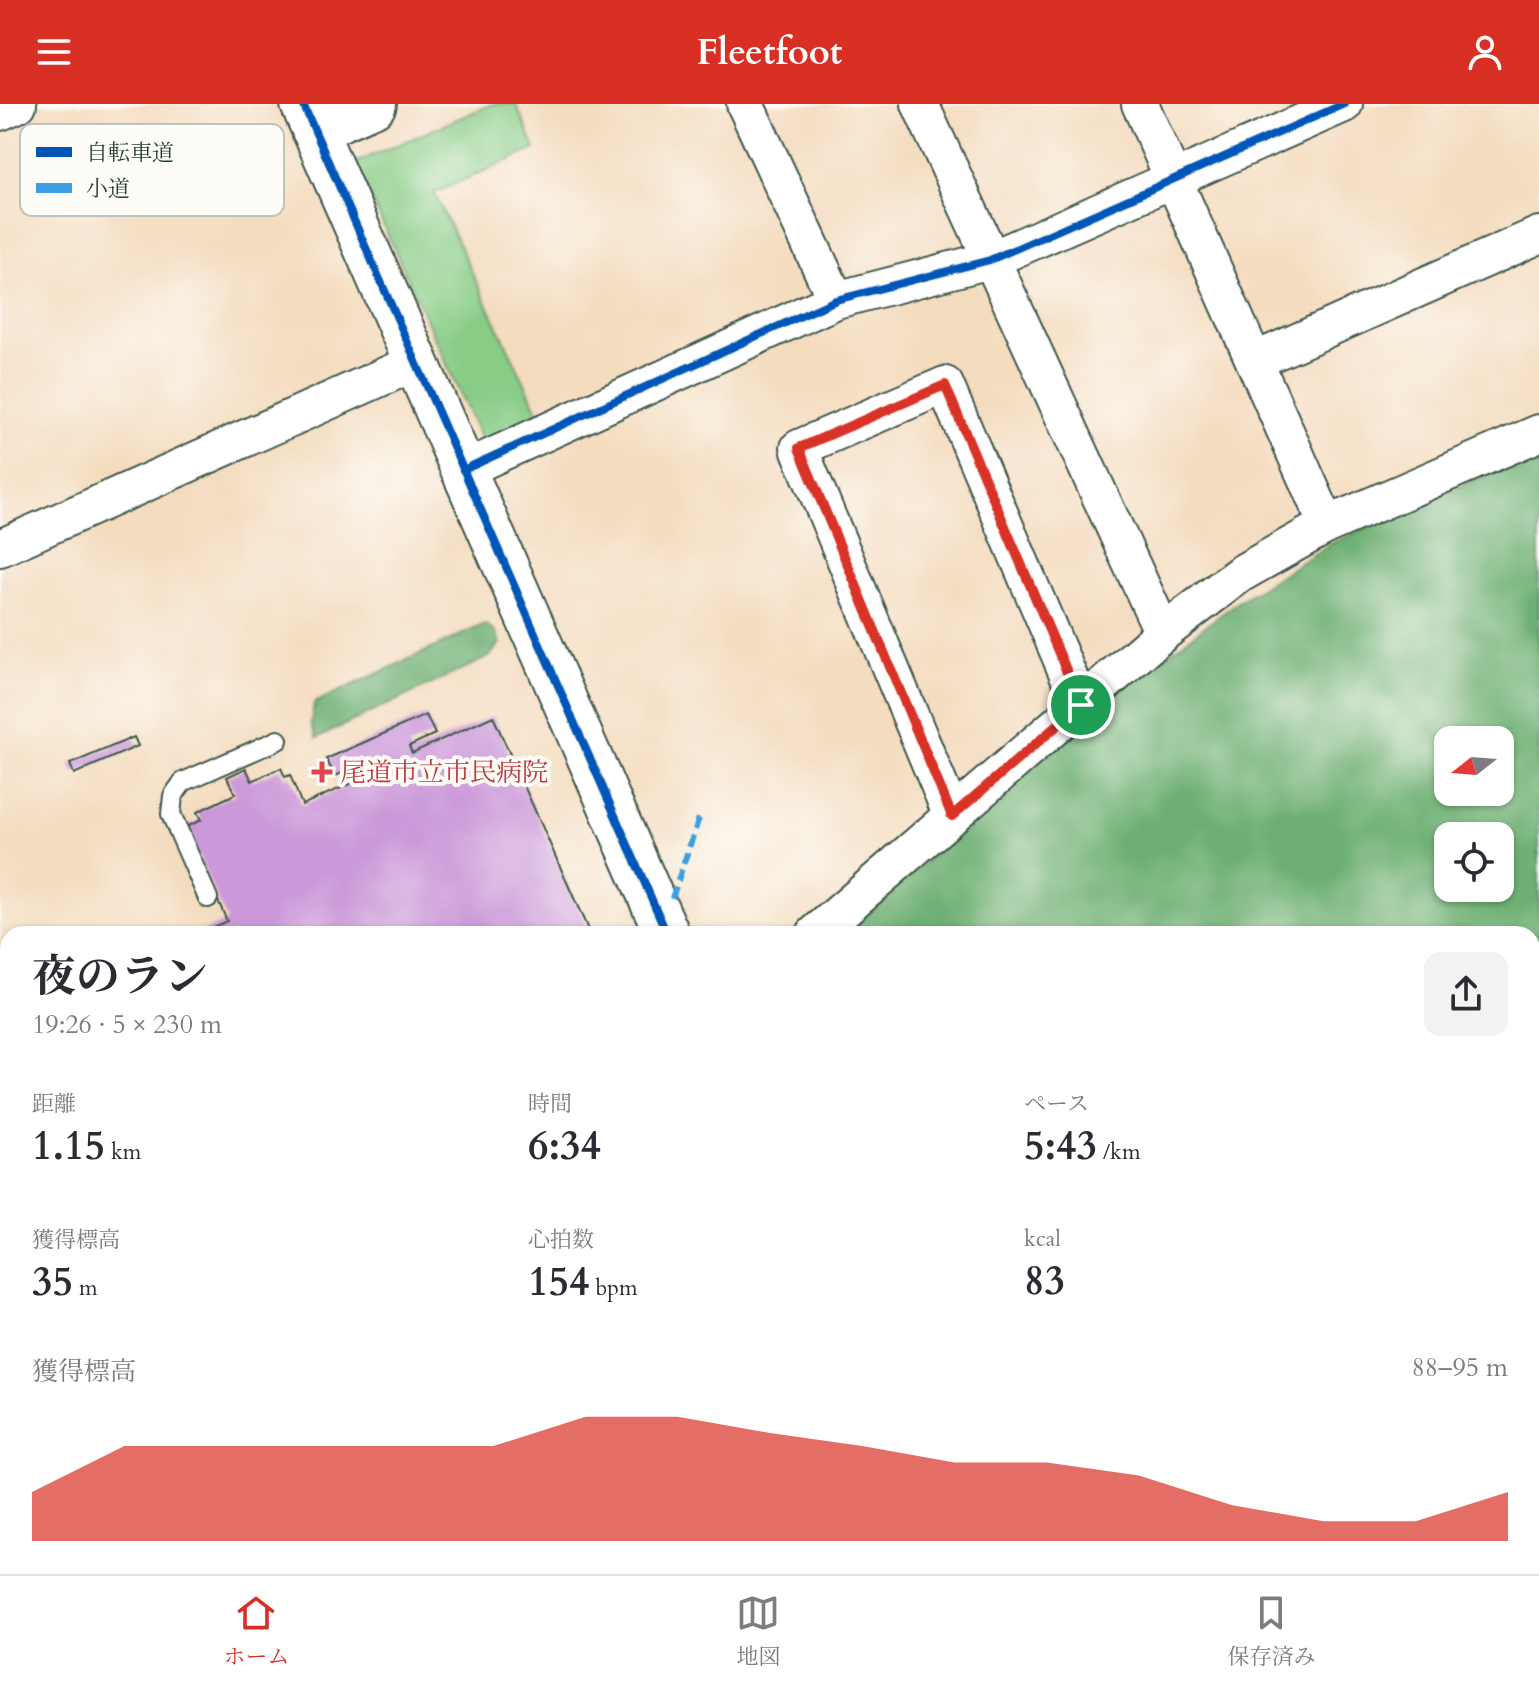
<!DOCTYPE html>
<html lang="ja">
<meta charset="utf-8">
<style>
body{margin:0;font-family:Cardo,"Noto Serif JP",serif;background:#f2f2f3;color:#2b2b33;height:100vh;display:flex;flex-direction:column;font-size:30px;white-space:nowrap}
*{box-sizing:border-box;margin:0}
p{font-size:26px;color:#7c7c81}
.icon{flex:none;width:44px;height:44px;fill:none;stroke:currentColor;stroke-width:2;stroke-linecap:round;stroke-linejoin:round}
.map{position:relative;flex:1;overflow:hidden}
.side{position:absolute;left:0px;top:822px;width:1540px;height:648px;display:flex;flex-direction:column;background:#fff;border-radius:24px 24px 0 0;box-shadow:0 2px 6px #0004}
.side>*{flex:none}
.needle{width:52px;rotate:253deg}
.buttons{position:absolute;left:1434px;top:622px;display:grid;gap:16px}
.buttons a{display:grid;place-items:center;width:80px;height:80px;border-radius:16px;background:#fff;box-shadow:0 2px 6px #0004;font-size:40px}
.pin{position:absolute;display:grid;place-items:center;width:68px;height:68px;color:#fff;margin:-34px;border:4px solid #fff;border-radius:50%;box-shadow:0 2px 8px #0007}
.round{display:grid;place-items:center;flex:none;width:84px;height:84px;border-radius:16px;background:#f2f2f3}
.summary{display:flex;align-items:center;justify-content:space-between;height:136px;padding:0 32px}
h1{font-size:44px;font-weight:700;line-height:60px}
.stats{display:grid;grid-template-columns:repeat(3,1fr);gap:12px;height:136px;padding:8px 32px}
.stats div{display:grid;align-content:center}
.stats b{font-size:40px;font-weight:700}
.stats small{font-size:22px;font-weight:400}
.stats p{font-size:22px}
.chart{height:224px;padding:16px 32px}
.chart p{display:flex;justify-content:space-between}
.chart svg{width:100%;height:144px;margin-top:8px;fill:#d93025;opacity:.7}
header{display:flex;justify-content:space-between;align-items:center;height:104px;padding:0 32px;background:#d93025;color:#fff;font-size:36px;font-weight:700}
.menu{display:flex;justify-content:space-around;align-items:center;height:112px;border-top:2px solid #e1e1e2;background:#fff;font-size:22px;color:#7c7c81}
.menu a{display:grid;justify-items:center;gap:4px}
.menu .on{color:#d93025}
.map>svg:first-child{display:block}
</style>
<header><svg class="icon" aria-label="menu" viewBox="0 0 24 24"><path d="M4 6h16M4 12h16M4 18h16"/></svg>Fleetfoot<svg class="icon" aria-label="person" viewBox="0 0 24 24"><circle cx="12" cy="8" r="4"/><path d="M4 21q1-7 8-7t8 7"/></svg></header>
<div class="map">
<svg width="1539" height="1470" viewBox="0 0 1539 1470">
<rect width="100%" height="100%" fill="#fdfcf7"/>
<filter id="ink" filterUnits="userSpaceOnUse"><feTurbulence type="fractalNoise" baseFrequency=".0125" numOctaves="2"/><feDisplacementMap in="SourceGraphic" scale="16" xChannelSelector="R" yChannelSelector="G"/><feConvolveMatrix kernelMatrix="1 2 1 2 8 2 1 2 1" color-interpolation-filters="sRGB"/></filter>
<filter id="wash" filterUnits="userSpaceOnUse"><feTurbulence type="fractalNoise" baseFrequency=".006" numOctaves="4" result="noise"/><feDisplacementMap in="SourceGraphic" scale="32" xChannelSelector="R" yChannelSelector="G"/><feGaussianBlur stdDeviation="1.8" result="paint"/><feColorMatrix in="noise" values="0 0 0 0 0 0 0 0 0 0 0 0 0 0 0 0 0 1.4 0 .05"/><feComposite in="paint" operator="in"/></filter>
<g filter="url(#wash)">
<rect width="100%" height="100%" fill="#f4dcbf"/>
<path fill="#88cc86" stroke="#54845d" stroke-width="2" d="M492 0H516L535 45 434 89 542 315 483 340 355 59Z"/>
<path fill="#6eb073" stroke="#467654" stroke-width="2" fill-rule="evenodd" d="M1539 348V912L1532 920V830H844L1119 586 1239 497 1332 439ZM1448 636H1500V688H1448ZM1448 732H1500V784H1448Z
M485 520 496 529 500 539 489 553 317 634 311 619 314 599Z
M1532 979H1539V1223L1532 1224Z
M448 1462H597L596 1470H449Z
M999 1462H1169L1171 1470H1009Z
M1265 1462H1399V1470H1273Z"/>
<g id="blocks">
<path fill="#cb98d9" d="M426 611 435 630 409 642 412 649 493 612 590 830H197L227 817 186 723 201 716 197 708 235 690 227 673 246 664 252 677 281 664 285 673 290 671 302 701 364 674 359 662 335 672 326 655Z
M134 633 138 642 74 670 70 660Z"/>
</g>
</g>
<g filter="url(#ink)">
<use href="#blocks" fill-opacity="0" stroke="#3f5549" stroke-width="2"/>
<g fill="none" stroke-linecap="round" stroke-linejoin="round">
<defs>
<path id="service" d="M208 794 171 710 173 692 183 678 278 636"/>
<path id="minor" d="M745 0 836 196
M920 0 1163 529
M1140 0 1327 421
M0 8 18 0
M1254 257 1539 131
M463 366 836 196 990 156 1344 0
M0 444 416 258
M952 712 799 344 945 281 1081 601
M815 830 1163 529 1240 470 1327 421 1539 329
M1532 966 1539 965
M0 1105 8 1102
M1532 1246 1539 1244
M1467 1462 1468 1470
M199 1470 215 1462
M611 1470V1462
M918 1470 926 1462"/>
<path id="tertiary" d="M303 0 667 830
M314 26 374 0
M759 1462 760 1470"/>
</defs>
<use href="#service" stroke="#3f5549" stroke-width="22"/>
<use href="#minor" stroke="#3f5549" stroke-width="40"/>
<use href="#tertiary" stroke="#3f5549" stroke-width="48"/>
<use href="#service" stroke="#fff" stroke-width="18"/>
<use href="#minor" stroke="#fff" stroke-width="36"/>
<use href="#tertiary" stroke="#fff" stroke-width="44"/>
<path stroke="#3c9ee2" stroke-width="6" stroke-dasharray="12 6" stroke-linecap="butt" d="M672 794 699 714"/>
<defs>
<path id="cycleway" d="M303 0 667 830
M463 366 836 196 990 156 1344 0"/>
</defs>
<use href="#cycleway" stroke="#fdfcf7" stroke-width="13"/>
<use href="#cycleway" stroke="#0057b8" stroke-width="8"/>
</g>
</g>
<g fill="none" stroke-linecap="round" stroke-linejoin="round" filter="url(#ink)">
<defs>
<path id="route" d="M945 281 1081 601 952 712 799 344Z"/>
</defs>
<use href="#route" stroke="#fff" stroke-width="16"/>
<use href="#route" stroke="#d93025" stroke-width="10"/>
</g>
<path fill="#e0444e" stroke="#fdfcf7" stroke-width="3" d="M318 656h8v8h8v8h-8v8h-8v-8h-8v-8h8z"/>
<g text-anchor="middle" dominant-baseline="central" stroke-width="8" stroke-linejoin="round" paint-order="stroke">
<g font-size="26" fill="#be3a42" stroke="#fdfcf7" text-anchor="start">
<text x="340" y="668">尾道市立市民病院</text>
</g>
</g>
<rect x="20" y="20" width="264" height="92" rx="12" fill="#fdfcf7" stroke="#bac3bc" stroke-width="2"/>
<rect x="36" y="43" width="36" height="10" fill="#0057b8"/>
<rect x="36" y="79" width="36" height="10" fill="#3c9ee2"/>
<g font-size="22" fill="#1f3d34">
<text x="86" y="56">自転車道</text>
<text x="86" y="92">小道</text>
</g>
</svg>
<div class="buttons">
<a><svg class="needle" viewBox="-14 -14 28 28"><path d="M0-13l5 13h-10z" fill="#e53935"/><path d="M0 13l5-13h-10z" fill="#7c7c81"/></svg></a>
<a><svg class="icon" aria-label="locate" viewBox="0 0 24 24"><circle cx="12" cy="12" r="6"/><path d="M12 2v4M12 18v4M2 12h4M18 12h4"/></svg></a>
</div>
<div class="pin" style="left:1081px;top:601px;background:#1e9e55"><svg class="icon" aria-label="arrive" viewBox="0 0 24 24"><path d="M6 21V4h12l-3 4 3 4H6"/></svg></div>
<section class="side">
<div class="summary"><div><h1>夜のラン</h1><p>19:26 · 5 × 230 m</p></div><a class="round"><svg class="icon" aria-label="share" viewBox="0 0 24 24"><path d="M12 15V3M7 8l5-5 5 5M5 13v7h14v-7"/></svg></a></div>
<div class="stats">
<div><p>距離</p><b>1.15<small> km</small></b></div>
<div><p>時間</p><b>6:34</b></div>
<div><p>ペース</p><b>5:43<small> /km</small></b></div>
</div>
<div class="stats">
<div><p>獲得標高</p><b>35<small> m</small></b></div>
<div><p>心拍数</p><b>154<small> bpm</small></b></div>
<div><p>kcal</p><b>83</b></div>
</div>
<div class="chart"><p><span>獲得標高</span>88–95 m</p>
<svg viewBox="0 0 160 44" preserveAspectRatio="none"><path d="M0 44V29L10 15L20 15L30 15L40 15L50 15L60 6L70 6L80 11L90 15L100 20L110 20L120 24L130 33L140 38L150 38L160 29V44z"/></svg>
</div>
</section>
</div>
<nav class="menu">
<a class="on"><svg class="icon" aria-label="home" viewBox="0 0 24 24"><path d="M3 11l9-7 9 7M6 9v11h12V9"/></svg>ホーム</a>
<a><svg class="icon" aria-label="map" viewBox="0 0 24 24"><path d="M3 6l6-2 6 2 6-2v14l-6 2-6-2-6 2zM9 4v14M15 6v14"/></svg>地図</a>
<a><svg class="icon" aria-label="saved" viewBox="0 0 24 24"><path d="M7 4h10v16l-5-4-5 4z"/></svg>保存済み</a>
</nav>
